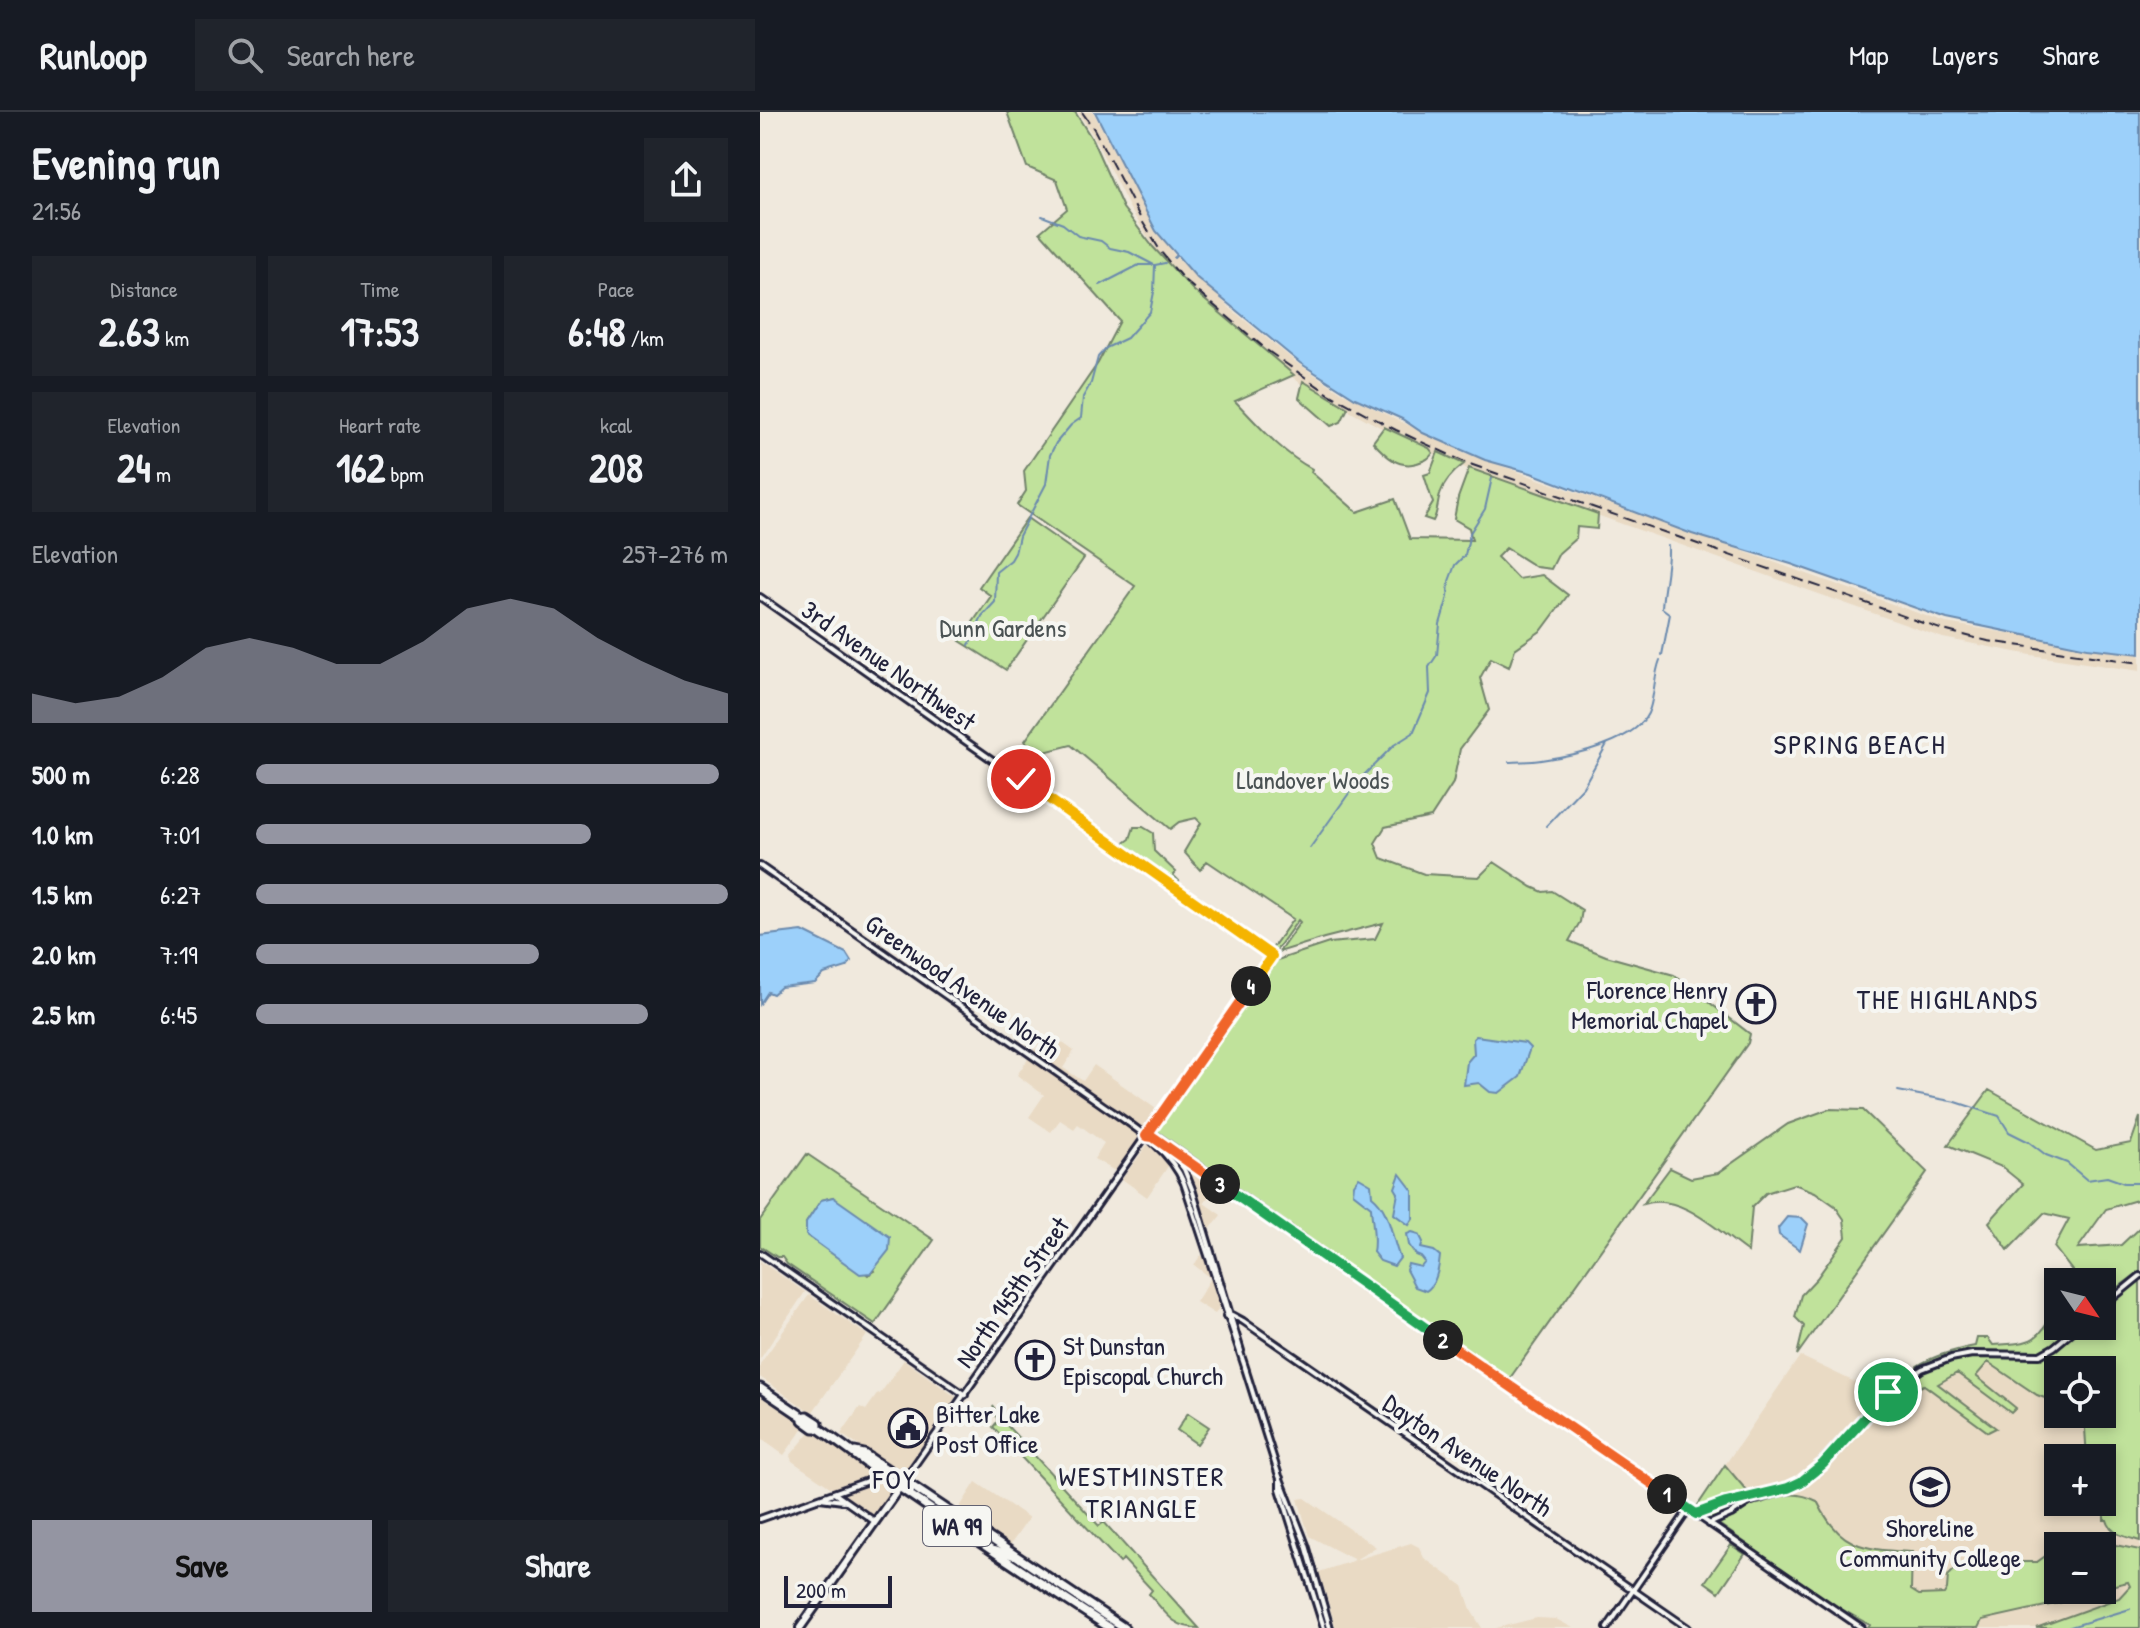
<!DOCTYPE html>
<meta charset="utf-8">
<style>
body{margin:0;font-family:"Patrick Hand",sans-serif;background:#20242c;color:#f1f3f6;height:100vh;display:flex;flex-direction:column;font-size:30px;white-space:nowrap}
*{box-sizing:border-box;margin:0}
p{font-size:26px;color:#9ea1a6}
.icon{flex:none;width:44px;height:44px;fill:none;stroke:currentColor;stroke-width:2;stroke-linecap:round;stroke-linejoin:round}
.map{position:relative;flex:1;overflow:hidden}
.details{display:flex;flex-direction:column;background:#171b24;width:760px}
.details>*{flex:none}
.needle{width:52px;rotate:125deg}
.buttons{position:absolute;left:1284px;top:1156px;display:grid;gap:16px}
.buttons a{display:grid;place-items:center;width:72px;height:72px;border-radius:0px;background:#171b24;box-shadow:0 4px 12px #0003;font-size:40px}
.scale{position:absolute;left:24px;bottom:20px;width:108px;box-sizing:border-box;padding-left:8px;border:4px solid #22223b;border-top:0;font-size:22px;line-height:28px;white-space:nowrap;color:#22223b;-webkit-text-stroke:6px #f6f6f2;paint-order:stroke}
.pin{position:absolute;display:grid;place-items:center;width:68px;height:68px;color:#fff;margin:-34px;border:4px solid #fff;border-radius:50%;box-shadow:0 2px 8px #0007}
.km{position:absolute;width:40px;height:40px;margin:-20px;border-radius:50%;background:#222;color:#fff;font-size:22px;line-height:40px;text-align:center}
.round{display:grid;place-items:center;flex:none;width:84px;height:84px;border-radius:0px;background:#20242c}
.overview{display:flex;align-items:center;justify-content:space-between;height:136px;padding:0 32px}
h1{font-size:44px;font-weight:700;line-height:60px}
.metrics{display:grid;grid-template-columns:repeat(3,1fr);gap:12px;height:136px;padding:8px 32px}
.metrics div{display:grid;align-content:center;border-radius:0px;background:#20242c;text-align:center}
.metrics b{font-size:40px;font-weight:700}
.metrics small{font-size:22px;font-weight:400}
.metrics p{font-size:22px}
.chart{height:224px;padding:16px 32px}
.chart p{display:flex;justify-content:space-between}
.chart svg{width:100%;height:144px;margin-top:8px;fill:#9495a2;opacity:.7}
.action{display:flex;gap:16px;margin-top:auto;padding:16px 32px}
.action a{flex:1;height:92px;border-radius:0px;background:#9495a2;color:#111;font-size:32px;font-weight:700;line-height:92px;text-align:center}
.action a+a{background:#20242c;color:#f1f3f6}
ul{padding:0 32px;list-style:none;font-size:26px}
li{display:grid;grid-template-columns:128px 96px 1fr;align-items:center;height:60px}
li i{height:20px;border-radius:10px;background:#9495a2}
header{display:flex;align-items:center;gap:48px;box-sizing:border-box;height:112px;padding:0 40px;background:#171b24;border-bottom:2px solid #363941}
header strong{font-size:38px}
nav{display:flex;gap:44px;margin-inline-start:auto;font-size:28px}
.search{width:560px;height:72px;background:#20242c;display:flex;align-items:center;gap:20px;box-sizing:border-box;padding:0 28px;border-radius:0px;color:#9ea1a6;font-size:30px}
main{display:flex;flex:1;min-height:0}
.map>svg:first-child{display:block}
</style>
<header>
<strong>Runloop</strong>
<div class="search"><svg class="icon" aria-label="search" viewBox="0 0 24 24"><circle cx="10" cy="10" r="6"/><path d="M15 15l6 6"/></svg>Search here</div>
<nav><a>Map</a><a>Layers</a><a>Share</a></nav>
</header>
<main>
<section class="details">
<div class="overview"><div><h1>Evening run</h1><p>21:56</p></div><a class="round"><svg class="icon" aria-label="share" viewBox="0 0 24 24"><path d="M12 15V3M7 8l5-5 5 5M5 13v7h14v-7"/></svg></a></div>
<div class="metrics">
<div><p>Distance</p><b>2.63<small> km</small></b></div>
<div><p>Time</p><b>17:53</b></div>
<div><p>Pace</p><b>6:48<small> /km</small></b></div>
</div>
<div class="metrics">
<div><p>Elevation</p><b>24<small> m</small></b></div>
<div><p>Heart rate</p><b>162<small> bpm</small></b></div>
<div><p>kcal</p><b>208</b></div>
</div>
<div class="chart"><p><span>Elevation</span>257–276 m</p>
<svg viewBox="0 0 160 44" preserveAspectRatio="none"><path d="M0 44V35L10 38L20 36L30 30L40 21L50 18L60 21L70 26L80 26L90 19L100 9L110 6L120 9L130 18L140 25L150 31L160 35V44z"/></svg>
</div>
<ul>
<li><b>500 m</b>6:28<i style="width:98%"></i></li>
<li><b>1.0 km</b>7:01<i style="width:71%"></i></li>
<li><b>1.5 km</b>6:27<i style="width:100%"></i></li>
<li><b>2.0 km</b>7:19<i style="width:60%"></i></li>
<li><b>2.5 km</b>6:45<i style="width:83%"></i></li>
</ul>
<div class="action"><a>Save</a><a>Share</a></div>
</section>
<div class="map">
<svg width="1380" height="1516" viewBox="0 0 1380 1516">
<rect width="100%" height="100%" fill="#f0e9dd"/>
<filter id="ink" filterUnits="userSpaceOnUse"><feTurbulence type="fractalNoise" baseFrequency=".0125" numOctaves="2"/><feDisplacementMap in="SourceGraphic" scale="16" xChannelSelector="R" yChannelSelector="G"/><feConvolveMatrix kernelMatrix="1 2 1 2 8 2 1 2 1" color-interpolation-filters="sRGB"/></filter>
<g filter="url(#ink)">
<path fill="#e9dac4" fill-rule="evenodd" d="M318 0H333L397 118 415 144 471 197 537 251 581 280 705 341 1186 511 1380 543V559L1271 543 1183 526 710 358 638 325 540 271 498 238 405 152 370 97 334 25Z
M293 924 314 939 303 956 323 969 334 953 399 999 355 1059 334 1047 344 1031 318 1012 314 1017 300 1008 291 1020 269 1005 284 983 257 963 275 937 281 940Z
M388 1032 409 1053 387 1085 362 1067Z
M431 1057 456 1074 444 1091 461 1103 448 1120 429 1061Z
M445 1143 460 1194 455 1202 436 1190 451 1166 434 1153 440 1144Z
M0 1149 45 1180 0 1247Z
M49 1183 107 1223 52 1301 0 1265V1252Z
M1040 1244 1120 1282 1046 1363 991 1384 965 1353Z
M1207 1245 1298 1258V1302H1342L1380 1321V1516H1118L1100 1509 1072 1492 959 1413 984 1397 1032 1381 1050 1369 1131 1281 1163 1259ZM1298 1346H1342V1390H1298ZM1298 1434H1342V1478H1298Z
M144 1248 196 1285 142 1363 81 1322 100 1295 106 1298 118 1281 120 1282Z
M0 1284 45 1314 24 1343 0 1326Z
M51 1319 108 1358 109 1363 100 1369 73 1377 32 1349 30 1344Z
M118 1367 132 1378 115 1402H109L83 1383 86 1378 111 1372Z
M216 1370 269 1406 248 1436 196 1401Z
M545 1386 616 1435 595 1448 651 1431 659 1435 664 1446 703 1474 712 1500 722 1516H576L559 1460 595 1448 549 1424 538 1387Z
M777 1506 796 1507 813 1516H736Z"/>
<path fill="#c0e29b" stroke="#71826b" stroke-width="2" fill-rule="evenodd" d="M247 0H315L332 27 363 96 393 135 433 178 534 263 475 289C499 314 522 341 552 357L551 360 597 400 635 387 650 427 712 428 709 416 694 407 698 386 709 356 838 402 837 417 817 415 816 426 799 441 791 457 776 455 746 436 737 445 758 467 782 463 808 483 782 518 755 537 749 555 731 546 720 566 729 598 700 637 693 671 671 705 625 715 615 731 621 746 664 762 719 765 734 750 772 775 783 780 792 779 822 798 820 810 809 829 846 844 914 863 990 922 988 931 750 1266 742 1265 565 1142 566 1139 394 1017 511 850 569 831 615 827 623 811 564 826 519 840 540 810 538 808 515 840 511 838 533 807 447 749 440 758 424 740 441 711 436 706 419 710 410 717 311 633 277 642 265 629 375 474 257 393 266 379 264 359 338 251 360 209 280 120 307 97 297 68 267 55Z
M543 269 588 296 581 310 571 314 539 286Z
M624 315 669 336 673 341C668 348 665 348 657 351 638 357 625 343 613 330Z
M678 340 704 352C693 360 684 369 680 383 677 392 678 400 673 409L664 406 673 391 664 363 670 361Z
M267 406 324 446 246 558 200 529 231 484 219 475Z
M374 715H383L393 721 394 739 416 760 413 763 419 769 416 774 362 736 363 732 370 727Z
M1229 978 1336 1038 1371 1031 1380 1005V1087L1346 1097 1318 1136 1361 1133 1380 1115V1159L1360 1174 1365 1179 1380 1169V1429C1367 1425 1351 1423 1347 1408H1344V1399L1337 1390H1342V1346H1327L1324 1302H1342V1258H1298V1291L1277 1283 1228 1250 1216 1264 1256 1296 1251 1301 1197 1261 1178 1272 1236 1316 1228 1320 1164 1273 1160 1275 1157 1254C1175 1243 1194 1238 1215 1234L1217 1226H1228L1233 1233C1276 1231 1278 1230 1298 1191V1214H1342V1170H1309L1313 1160 1294 1135 1309 1107 1284 1101 1248 1138 1229 1110 1263 1072 1242 1055 1188 1033Z
M1069 997 1103 998 1167 1060 1037 1243 1044 1214 1035 1205 1041 1183 1057 1166 1086 1125 1084 1107 1075 1094 1055 1080 1034 1072 1006 1081 992 1095 988 1140C958 1119 921 1080 883 1092L910 1056 931 1066 958 1061 1028 1012Z
M47 1042 174 1128 115 1212 27 1152 22 1145H17L0 1134V1108ZM73 1085 115 1159 108 1163 46 1111 61 1088Z
M233 1294 241 1307 339 1414 344 1410 439 1516C413 1516 405 1500 389 1482L392 1478 363 1447 360 1451 233 1315 238 1309Z
M428 1301 449 1315 437 1332 417 1318Z
M965 1353 998 1392C1022 1384 1032 1377 1057 1389 1080 1437 1104 1437 1152 1440L1151 1478 1159 1483 1184 1482 1187 1477 1188 1464 1195 1457 1210 1452 1219 1456 1241 1457 1250 1450H1277L1298 1435V1478H1337L1299 1491 1222 1508 1218 1516H1108L1110 1513 1072 1492 936 1396Z
M1316 1425 1380 1438V1516H1276L1359 1486 1370 1474 1368 1470 1342 1476V1434H1299Z
M971 1433 985 1442 959 1480 945 1470Z"/>
<path fill="#9cd0fa" stroke="#6b8aae" stroke-width="2" d="M335 0H1380V542L1327 536 1187 507 1031 452 932 422 771 361 725 348 663 321 642 307 595 286 540 251 437 166 396 119Z
M42 819 86 841 91 849 87 855 64 862 55 871 21 875 13 882 8 880 0 892V824Z
M716 924 765 931 770 936 760 965 739 981 730 980 719 971 704 973 707 950 714 942 713 927Z
M640 1062 653 1079V1107L649 1113 634 1102 638 1081 635 1076Z
M599 1065 611 1072 612 1084C631 1099 631 1125 640 1146L634 1154 620 1149 613 1140C616 1124 612 1112 611 1095L593 1081 594 1072Z
M73 1085 130 1125 129 1138 111 1161 100 1162 46 1123V1111L61 1088Z
M1027 1105 1042 1106 1048 1112 1040 1138 1019 1123 1018 1116Z
M652 1120 659 1122 663 1130 661 1136 674 1139 680 1144C679 1155 676 1173 666 1179L655 1175 646 1158 648 1152 661 1155 665 1150 661 1145 656 1143 649 1133 647 1122Z"/>
<g fill="none" stroke-linecap="round" stroke-linejoin="round">
<path stroke="#6b8aae" stroke-width="2" d="M282 104 303 112 318 124 341 129 350 136 369 140 394 153
M414 146 417 143
M340 173 379 153H392
M209 533 222 504 235 490 236 460 251 448 255 441 259 424 286 372 290 343 296 331 311 313 321 306 323 285 331 271 338 245 346 236 367 226 390 200 394 180 395 153 405 151
M902 543 910 502 902 496C903 475 909 456 908 434
M749 650C760 649 770 650 781 648 810 644 881 630 890 596 895 580 894 563 900 548
M786 714 823 675 847 632
M550 736 597 670 634 633 653 621 670 581 669 555 677 543 680 512 688 485 689 469 695 453 705 443 710 421 725 397 732 366
M1138 979 1196 990 1239 1004 1249 1020 1269 1030 1286 1043 1307 1051 1327 1068 1347 1065 1364 1071H1380
M1307 1516 1370 1497"/>
<defs>
<path id="secondary" d="M0 485 512 844 144 1368
M0 754 340 991C371 1013 409 1035 424 1071L486 1258
M386 1024 393 1025 441 1059 750 1275 1102 1516
M412 1041 424 1057 432 1077 481 1239
M0 1141 205 1283
M1342 1195 1380 1164
M466 1204 472 1203 483 1209 928 1516
M485 1256 519 1364 546 1433 570 1516
M520 1366V1377L564 1516
M74 1381 114 1409
M60 1386 83 1389
M938 1402 1013 1378
M0 1407 110 1368 117 1360
M949 1412 971 1402 989 1390 1028 1376 1048 1365 1123 1285 1162 1257 1191 1246 1212 1242 1280 1243 1294 1235 1319 1214
M847 1516 929 1397"/>
<path id="primary" d="M234 1438 253 1444
M40 1516 144 1369"/>
<path id="highway" d="M0 1276 43 1305V1308L54 1316H58C85 1334 109 1354 136 1373 207 1422 278 1470 350 1516
M43 1305 47 1304 58 1311V1316
M95 1340 104 1342 364 1516"/>
</defs>
<use href="#secondary" stroke="#22223b" stroke-width="10"/>
<use href="#primary" stroke="#22223b" stroke-width="12"/>
<use href="#highway" stroke="#22223b" stroke-width="13"/>
<use href="#secondary" stroke="#f6f6f2" stroke-width="4"/>
<use href="#primary" stroke="#f6f6f2" stroke-width="6"/>
<use href="#highway" stroke="#f6f6f2" stroke-width="7"/>
<path stroke="#22223b" stroke-width="2" stroke-dasharray="12 6" stroke-linecap="butt" d="M322 0 334 17 382 109 401 140 423 167 508 239 569 282 636 318 707 351 1183 518 1228 529 1380 551"/>
</g>
</g>
<g fill="none" stroke-linecap="round" stroke-linejoin="round" filter="url(#ink)">
<defs>
<path id="split-1" d="M907 1382 936 1402 966 1391 1028 1376 1041 1370 1063 1352 1128 1280"/>
<path id="split-2" d="M683 1228 907 1382"/>
<path id="split-3" d="M460 1072 683 1228"/>
<path id="split-4" d="M460 1072 393 1025 386 1024 491 874"/>
<path id="split-5" d="M320 709 512 844 491 874"/>
<path id="split-6" d="M261 667 320 709"/>
</defs>
<use href="#split-1" stroke="#fff" stroke-width="16"/>
<use href="#split-2" stroke="#fff" stroke-width="16"/>
<use href="#split-3" stroke="#fff" stroke-width="16"/>
<use href="#split-4" stroke="#fff" stroke-width="16"/>
<use href="#split-5" stroke="#fff" stroke-width="16"/>
<use href="#split-6" stroke="#fff" stroke-width="16"/>
<use href="#split-1" stroke="#22a559" stroke-width="10"/>
<use href="#split-2" stroke="#f0652b" stroke-width="10"/>
<use href="#split-3" stroke="#22a559" stroke-width="10"/>
<use href="#split-4" stroke="#f0652b" stroke-width="10"/>
<use href="#split-5" stroke="#f5b400" stroke-width="10"/>
<use href="#split-6" stroke="#f5b400" stroke-width="10"/>
</g>
<defs>
<symbol id="church-ring" viewBox="-11 -11 22 22"><circle r="9.5" fill="#f6f6f2" stroke="#22223b" stroke-width="1.5"/><path d="M-1.2-6h2.4v3.5h3.3v2.4h-3.3V6h-2.4V-.1h-3.3v-2.4h3.3Z" fill="#22223b"/></symbol>
<symbol id="civic-ring" viewBox="-11 -11 22 22"><circle r="9.5" fill="#f6f6f2" stroke="#22223b" stroke-width="1.5"/><path d="M-.6-6.5H3V-4.5H.6V-3L4-1V1h2V6H-6V1h2V-1L-.6-3ZM-1.2 2.5V6h2.4V2.5Z" fill="#22223b"/></symbol>
<symbol id="university-ring" viewBox="-11 -11 22 22"><circle r="9.5" fill="#f6f6f2" stroke="#22223b" stroke-width="1.5"/><path d="M0-5L7-2L0 1L-7-2ZM-4 1L0 2.5L4 1V4Q0 6-4 4Z" fill="#22223b"/></symbol>
</defs>
<g fill-rule="evenodd">
<use href="#church-ring" x="974" y="870" width="44" height="44"/>
<use href="#church-ring" x="253" y="1226" width="44" height="44"/>
<use href="#civic-ring" x="126" y="1294" width="44" height="44"/>
<use href="#university-ring" x="1148" y="1353" width="44" height="44"/>
</g>
<g text-anchor="middle" dominant-baseline="central" stroke-width="8" stroke-linejoin="round" paint-order="stroke">
<rect fill="#f6f6f2" stroke="#626272" stroke-width="2" x="163" y="1394" width="68" height="40" rx="6"/>
<g font-size="24" font-weight="bold" fill="#22223b">
<text x="197" y="1414">WA 99</text>
</g>
<g font-size="26" fill="#4a5253" stroke="#f6f6f2">
<text x="243" y="515">Dunn Gardens</text>
<text x="553" y="667">Llandover Woods</text>
</g>
<g font-size="26" fill="#22223b" stroke="#f6f6f2">
<text transform="translate(129 553) rotate(35)">3rd Avenue Northwest</text>
<text transform="translate(203 874) rotate(35)">Greenwood Avenue North</text>
<text transform="translate(252 1180) rotate(-55)">North 145th Street</text>
<text transform="translate(708 1343) rotate(34)">Dayton Avenue North</text>
</g>
<g font-size="26" fill="#22223b" stroke="#f6f6f2" text-anchor="start">
<text x="968" y="877" text-anchor="end">Florence Henry<tspan x="968" dy="30">Memorial Chapel</tspan></text>
<text x="303" y="1233">St Dunstan<tspan x="303" dy="30">Episcopal Church</tspan></text>
<text x="176" y="1301">Bitter Lake<tspan x="176" dy="30">Post Office</tspan></text>
<text x="1170" y="1415" text-anchor="middle">Shoreline<tspan x="1170" dy="30">Community College</tspan></text>
</g>
<g font-size="28" letter-spacing="2" fill="#22223b" stroke="#f6f6f2">
<text x="1100" y="632">SPRING BEACH</text>
<text x="1188" y="887">THE HIGHLANDS</text>
<text x="382" y="1364">WESTMINSTER<tspan x="382" dy="32">TRIANGLE</tspan></text>
<text x="135" y="1367">FOY</text>
</g>
</g>
</svg>
<div class="buttons">
<a><svg class="needle" viewBox="-14 -14 28 28"><path d="M0-13l5 13h-10z" fill="#e53935"/><path d="M0 13l5-13h-10z" fill="#9ea1a6"/></svg></a>
<a><svg class="icon" aria-label="locate" viewBox="0 0 24 24"><circle cx="12" cy="12" r="6"/><path d="M12 2v4M12 18v4M2 12h4M18 12h4"/></svg></a>
<a>+</a>
<a>−</a>
</div>
<div class="scale">200 m</div>
<div class="pin" style="left:1128px;top:1280px;background:#1e9e55"><svg class="icon" aria-label="arrive" viewBox="0 0 24 24"><path d="M6 21V4h12l-3 4 3 4H6"/></svg></div>
<div class="pin" style="left:261px;top:667px;background:#d93025"><svg class="icon" aria-label="check" viewBox="0 0 24 24"><path d="M5 12l5 5 9-10"/></svg></div>
<b class="km" style="left:907px;top:1382px">1</b>
<b class="km" style="left:683px;top:1228px">2</b>
<b class="km" style="left:460px;top:1072px">3</b>
<b class="km" style="left:491px;top:874px">4</b>
</div>
</main>
